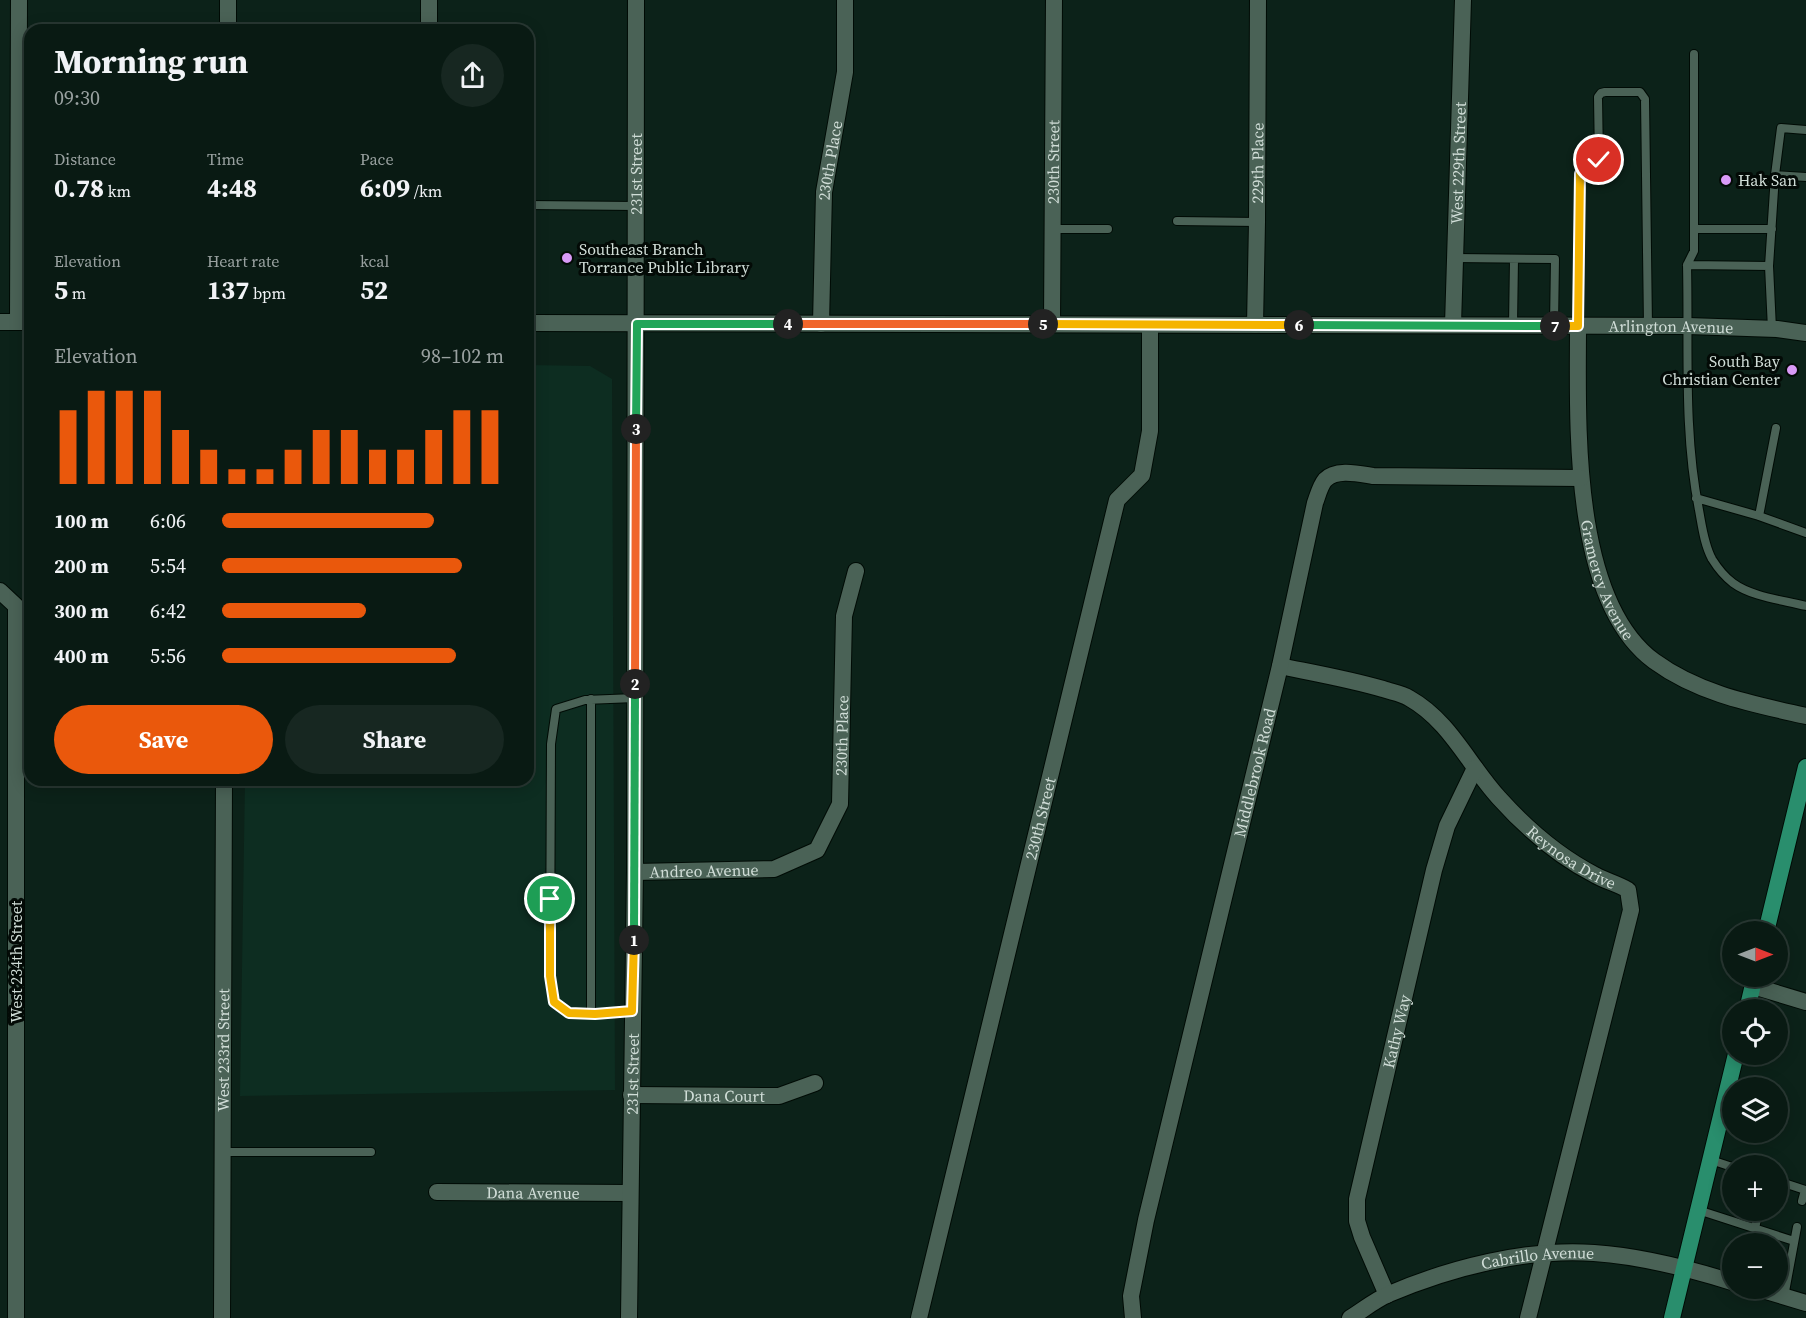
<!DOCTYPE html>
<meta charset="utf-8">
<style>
body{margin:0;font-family:"Source Serif 4",serif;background:#172721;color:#f1f3f6;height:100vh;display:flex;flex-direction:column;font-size:22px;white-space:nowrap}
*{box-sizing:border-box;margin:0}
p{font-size:20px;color:#99a1a0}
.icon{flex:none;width:33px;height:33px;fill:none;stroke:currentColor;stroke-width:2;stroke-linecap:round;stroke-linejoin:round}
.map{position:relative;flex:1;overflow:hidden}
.panel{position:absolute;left:24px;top:24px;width:510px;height:762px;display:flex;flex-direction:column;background:#091a13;border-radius:18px;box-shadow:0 3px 15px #0003,0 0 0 2px #293833}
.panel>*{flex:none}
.needle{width:39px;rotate:90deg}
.buttons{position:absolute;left:1722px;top:921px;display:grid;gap:12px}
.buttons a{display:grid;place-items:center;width:66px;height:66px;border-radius:50%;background:#091a13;box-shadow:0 3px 15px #0003,0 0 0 2px #293833;font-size:30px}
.pin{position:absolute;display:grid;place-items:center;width:51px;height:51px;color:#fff;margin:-26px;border:3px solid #fff;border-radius:50%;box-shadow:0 2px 6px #0007}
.km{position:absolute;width:30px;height:30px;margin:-15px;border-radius:50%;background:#222;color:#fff;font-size:16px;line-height:30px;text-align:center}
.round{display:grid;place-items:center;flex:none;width:63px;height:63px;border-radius:32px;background:#172721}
.head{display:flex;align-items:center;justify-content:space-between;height:102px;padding:0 30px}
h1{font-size:33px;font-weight:700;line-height:45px}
.stats{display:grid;grid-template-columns:repeat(3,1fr);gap:9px;height:102px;padding:6px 30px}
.stats div{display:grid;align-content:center}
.stats b{font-size:26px;font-weight:700}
.stats small{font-size:16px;font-weight:400}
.stats p{font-size:16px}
.chart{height:168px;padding:12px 30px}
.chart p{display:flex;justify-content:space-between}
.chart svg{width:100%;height:108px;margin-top:6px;stroke:#ea580c;stroke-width:6}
.cta{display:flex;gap:12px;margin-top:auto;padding:12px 30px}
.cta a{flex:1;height:69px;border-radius:36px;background:#ea580c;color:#fff;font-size:24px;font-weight:700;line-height:69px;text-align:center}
.cta a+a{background:#172721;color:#f1f3f6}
ul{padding:0 30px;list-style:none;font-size:20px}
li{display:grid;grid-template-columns:96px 72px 1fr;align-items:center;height:45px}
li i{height:15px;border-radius:8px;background:#ea580c}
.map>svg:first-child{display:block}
</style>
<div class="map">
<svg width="1806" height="1318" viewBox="0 0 1806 1318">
<rect width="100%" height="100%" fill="#0c2219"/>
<path fill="#0d2d21" d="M528 365 590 366 612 379 615 1090 240 1096 245 780H528Z"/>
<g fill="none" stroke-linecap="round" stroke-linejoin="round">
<defs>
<path id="service" d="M1775 175 1781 128 1806 130
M528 205 636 206
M1177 221 1257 222
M1053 229H1108
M1694 229H1772
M1455 258 1555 259 1554 326
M1687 265 1694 251V54
M1769 266 1775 175 1806 177
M1513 325 1514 259
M1578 326 1580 174 1582 170 1599 160 1598 97 1601 93 1605 92H1640L1645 99 1648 326
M1772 329 1769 266 1687 265C1689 346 1683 430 1699 510 1702 526 1704 544 1712 559 1717 567 1725 577 1733 583 1752 597 1783 600 1806 606
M1696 498 1759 516 1806 533
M1759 516 1776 428
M591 699V1013
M632 1011 595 1014 569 1013 554 1002 550 976 551 744 556 709 585 700 635 698
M222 1152H371
M1711 1160 1732 1167
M1778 1181 1805 1190 1802 1201
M1698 1210 1794 1241
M1755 1228 1758 1215
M1784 1297 1797 1227"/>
<g id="minor">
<path d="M228 30V0"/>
<path d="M429 30V0"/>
<path d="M18 322 19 0"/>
<path id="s1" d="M821 324 824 192 845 72V0"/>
<path id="s2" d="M1052 324 1054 0"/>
<path id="s3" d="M1255 325 1257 222 1258 0"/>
<path id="s4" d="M1453 325 1463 0"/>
<path id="s5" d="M1578 326C1578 419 1570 599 1654 661 1699 694 1753 704 1806 716"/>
<path d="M0 591 16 606V1318"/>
<path id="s6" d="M1280 666C1314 673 1349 679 1383 689 1391 692 1401 693 1409 698 1450 721 1468 764 1499 798 1526 828 1560 857 1595 875 1606 881 1618 884 1628 890L1631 910 1528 1318"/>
<path id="s7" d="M635 872 774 869 817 850 840 804 844 616 856 571"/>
<path d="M1753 986 1806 1002"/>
<path id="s8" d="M631 1095 779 1096 815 1083"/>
<path id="s9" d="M437 1192 629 1193"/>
<path id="s10" d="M1387 1295 1362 1237 1357 1221V1199L1434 870 1447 826 1475 768"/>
<path id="s11" d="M222 1318 224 780"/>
<path id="s12" d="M629 1318 635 872 636 0"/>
<path id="s13" d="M919 1318 1117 500 1142 475 1150 431V325"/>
<path id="s14" d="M1133 1318 1131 1296 1146 1220 1280 666 1315 503C1318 495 1320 486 1325 480 1336 468 1360 474 1373 476L1581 478"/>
</g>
<g id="tertiary">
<path d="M1756 1288 1806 1303"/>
<path id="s15" d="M1350 1318C1363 1310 1375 1300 1389 1294 1450 1268 1527 1248 1594 1253 1641 1256 1687 1268 1732 1282"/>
</g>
<g id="secondary">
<path d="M0 322H30"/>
<path id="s16" d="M528 323 1688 326 1777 329 1806 333"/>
</g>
<path id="primary" d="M1766 932 1806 767
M1747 1010 1755 976
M1672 1318 1736 1054"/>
</defs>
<use href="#service" stroke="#000b05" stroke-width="10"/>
<use href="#minor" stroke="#000b05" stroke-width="18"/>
<use href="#tertiary" stroke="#000b05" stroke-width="18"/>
<use href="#secondary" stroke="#000b05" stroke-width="18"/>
<use href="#primary" stroke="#000b05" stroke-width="18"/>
<use href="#service" stroke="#4a6256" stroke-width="8"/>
<use href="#minor" stroke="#4a6256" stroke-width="16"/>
<use href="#tertiary" stroke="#4a6256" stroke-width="16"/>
<use href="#secondary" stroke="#4a6256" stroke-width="16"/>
<use href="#primary" stroke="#298e6d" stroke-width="16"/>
</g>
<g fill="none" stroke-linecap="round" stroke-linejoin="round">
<defs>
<path id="split-1" d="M550 899V976L554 1002 569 1013 595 1014 632 1011 634 940"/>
<path id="split-2" d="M634 940 635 684"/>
<path id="split-3" d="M635 684 636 429"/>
<path id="split-4" d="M636 429 637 324H788"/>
<path id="split-5" d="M788 324H1043"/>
<path id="split-6" d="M1043 324 1299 325"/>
<path id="split-7" d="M1299 325 1555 326"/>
<path id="split-8" d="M1555 326H1578L1580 174 1582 170 1599 160"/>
</defs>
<use href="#split-1" stroke="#fff" stroke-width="12"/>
<use href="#split-2" stroke="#fff" stroke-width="12"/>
<use href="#split-3" stroke="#fff" stroke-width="12"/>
<use href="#split-4" stroke="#fff" stroke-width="12"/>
<use href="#split-5" stroke="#fff" stroke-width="12"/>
<use href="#split-6" stroke="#fff" stroke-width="12"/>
<use href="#split-7" stroke="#fff" stroke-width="12"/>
<use href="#split-8" stroke="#fff" stroke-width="12"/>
<use href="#split-1" stroke="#f5b400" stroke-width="8"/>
<use href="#split-2" stroke="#22a559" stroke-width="8"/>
<use href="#split-3" stroke="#f0652b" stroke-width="8"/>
<use href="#split-4" stroke="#22a559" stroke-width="8"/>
<use href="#split-5" stroke="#f0652b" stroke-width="8"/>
<use href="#split-6" stroke="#f5b400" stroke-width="8"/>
<use href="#split-7" stroke="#22a559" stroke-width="8"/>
<use href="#split-8" stroke="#f5b400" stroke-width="8"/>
</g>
<g fill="#d99af7" stroke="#030a06" stroke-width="2">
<circle cx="1726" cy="180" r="6"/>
<circle cx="567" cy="258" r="6"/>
<circle cx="1792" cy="370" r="6"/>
</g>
<g text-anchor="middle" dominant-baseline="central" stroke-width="6" stroke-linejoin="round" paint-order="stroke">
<g font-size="16" fill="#d0ddd7" stroke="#030a06">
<text stroke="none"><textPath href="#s1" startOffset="164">230th Place</textPath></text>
<text stroke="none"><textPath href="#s2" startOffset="162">230th Street</textPath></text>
<text stroke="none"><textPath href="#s3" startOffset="162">229th Place</textPath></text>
<text stroke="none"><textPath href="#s4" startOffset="162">West 229th Street</textPath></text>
<text stroke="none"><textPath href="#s12" startOffset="1144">231st Street</textPath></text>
<text stroke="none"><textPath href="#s16" startOffset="1143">Arlington Avenue</textPath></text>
<text stroke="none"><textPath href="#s5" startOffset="258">Gramercy Avenue</textPath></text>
<text stroke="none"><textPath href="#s7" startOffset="306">230th Place</textPath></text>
<text stroke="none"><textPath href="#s14" startOffset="560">Middlebrook Road</textPath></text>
<text stroke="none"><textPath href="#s13" startOffset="514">230th Street</textPath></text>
<text stroke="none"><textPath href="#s6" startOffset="363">Reynosa Drive</textPath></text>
<text stroke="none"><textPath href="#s7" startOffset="69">Andreo Avenue</textPath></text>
<text transform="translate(16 962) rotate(-90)">West 234th Street</text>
<text stroke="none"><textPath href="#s10" startOffset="274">Kathy Way</textPath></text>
<text stroke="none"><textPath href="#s11" startOffset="268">West 233rd Street</textPath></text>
<text stroke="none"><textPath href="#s12" startOffset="244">231st Street</textPath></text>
<text stroke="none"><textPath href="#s8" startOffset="93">Dana Court</textPath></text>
<text stroke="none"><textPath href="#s9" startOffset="96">Dana Avenue</textPath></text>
<text stroke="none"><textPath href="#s15" startOffset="200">Cabrillo Avenue</textPath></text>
</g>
<g font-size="16" fill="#d0ddd7" stroke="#030a06" text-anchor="start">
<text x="1738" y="180">Hak San</text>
<text x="579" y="249">Southeast Branch<tspan x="579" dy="18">Torrance Public Library</tspan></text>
<text x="1780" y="361" text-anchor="end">South Bay<tspan x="1780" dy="18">Christian Center</tspan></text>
</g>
</g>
</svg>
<div class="buttons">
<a><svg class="needle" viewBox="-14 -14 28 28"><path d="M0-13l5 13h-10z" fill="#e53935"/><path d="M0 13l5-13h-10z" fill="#99a1a0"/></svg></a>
<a><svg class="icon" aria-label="locate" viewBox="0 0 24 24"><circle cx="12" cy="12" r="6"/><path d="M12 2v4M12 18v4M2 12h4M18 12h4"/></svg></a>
<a><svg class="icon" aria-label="layers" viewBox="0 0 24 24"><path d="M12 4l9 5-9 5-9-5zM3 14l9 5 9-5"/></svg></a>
<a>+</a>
<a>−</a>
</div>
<div class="pin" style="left:550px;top:899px;background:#1e9e55"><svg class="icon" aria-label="arrive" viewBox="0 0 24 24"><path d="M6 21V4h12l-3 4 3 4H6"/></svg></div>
<div class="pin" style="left:1599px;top:160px;background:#d93025"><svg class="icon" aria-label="check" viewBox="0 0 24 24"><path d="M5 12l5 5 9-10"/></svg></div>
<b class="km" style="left:634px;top:940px">1</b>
<b class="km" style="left:635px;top:684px">2</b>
<b class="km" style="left:636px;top:429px">3</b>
<b class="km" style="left:788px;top:324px">4</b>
<b class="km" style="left:1043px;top:324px">5</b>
<b class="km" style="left:1299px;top:325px">6</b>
<b class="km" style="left:1555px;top:326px">7</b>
<section class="panel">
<div class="head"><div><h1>Morning run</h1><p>09:30</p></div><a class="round"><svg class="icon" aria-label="share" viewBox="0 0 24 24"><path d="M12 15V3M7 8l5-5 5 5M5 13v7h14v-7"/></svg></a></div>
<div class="stats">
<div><p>Distance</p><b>0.78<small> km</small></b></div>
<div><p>Time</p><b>4:48</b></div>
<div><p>Pace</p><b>6:09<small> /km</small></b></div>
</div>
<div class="stats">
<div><p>Elevation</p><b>5<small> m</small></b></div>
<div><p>Heart rate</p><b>137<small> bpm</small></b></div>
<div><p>kcal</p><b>52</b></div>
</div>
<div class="chart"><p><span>Elevation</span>98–102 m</p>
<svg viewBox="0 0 160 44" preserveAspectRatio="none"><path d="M5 44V14M15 44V6M25 44V6M35 44V6M45 44V22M55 44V30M65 44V38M75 44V38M85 44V30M95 44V22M105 44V22M115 44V30M125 44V30M135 44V22M145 44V14M155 44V14"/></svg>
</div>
<ul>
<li><b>100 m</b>6:06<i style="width:75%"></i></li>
<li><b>200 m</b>5:54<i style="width:85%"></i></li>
<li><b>300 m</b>6:42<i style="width:51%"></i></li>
<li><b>400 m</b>5:56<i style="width:83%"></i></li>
</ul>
<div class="cta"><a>Save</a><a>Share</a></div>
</section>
</div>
